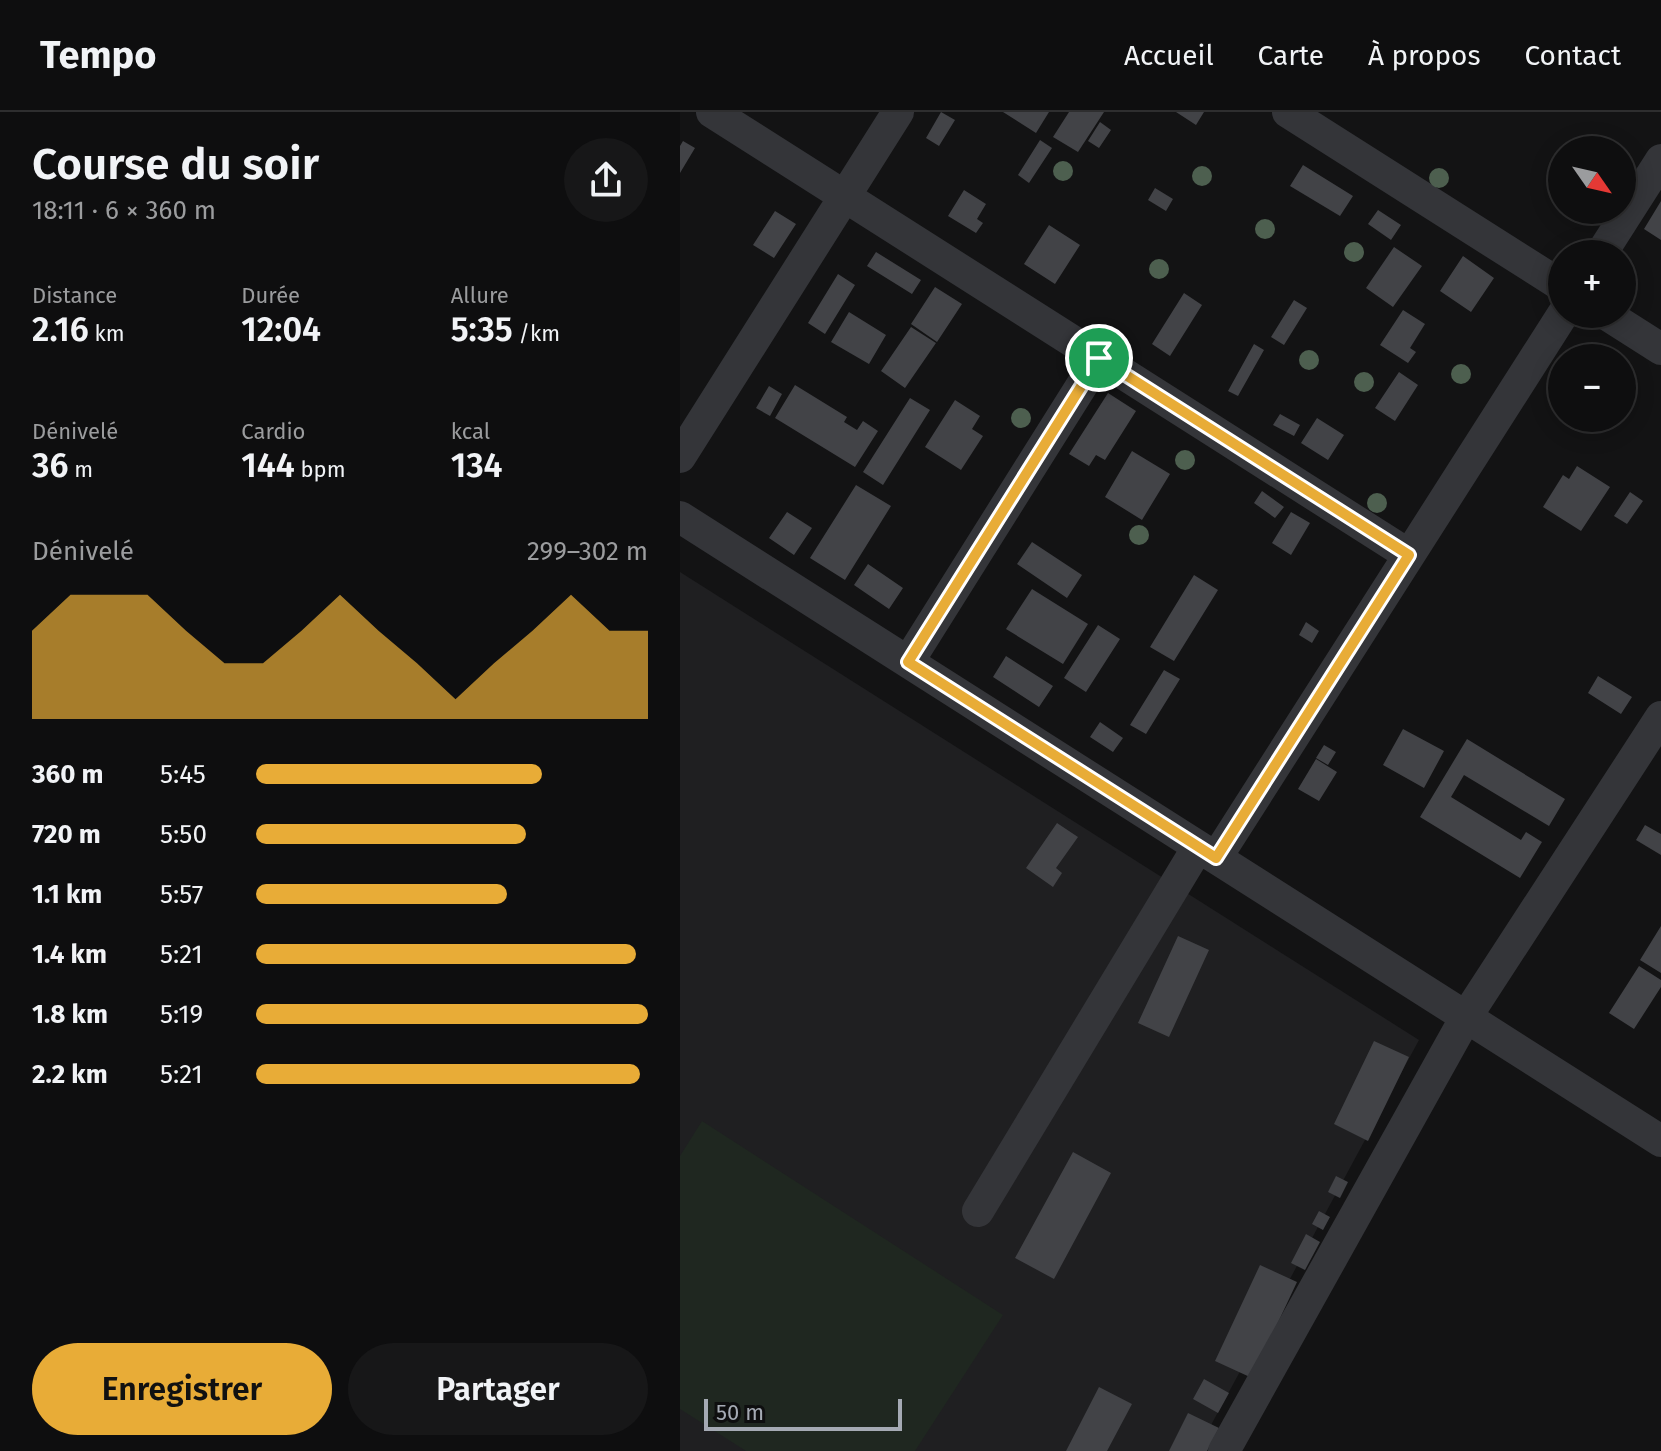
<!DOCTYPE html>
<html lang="fr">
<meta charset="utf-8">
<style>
body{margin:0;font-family:"Fira Sans",sans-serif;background:#171718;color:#f1f3f6;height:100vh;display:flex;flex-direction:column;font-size:30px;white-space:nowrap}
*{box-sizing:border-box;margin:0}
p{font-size:26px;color:#9b9c9e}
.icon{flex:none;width:44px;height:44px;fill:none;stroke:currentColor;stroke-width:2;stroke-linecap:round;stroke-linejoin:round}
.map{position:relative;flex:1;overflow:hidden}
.drawer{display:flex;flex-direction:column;background:#0e0e0f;width:680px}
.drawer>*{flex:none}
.needle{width:52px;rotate:124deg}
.buttons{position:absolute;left:868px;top:24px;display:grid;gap:16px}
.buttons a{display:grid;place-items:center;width:88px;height:88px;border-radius:50%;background:#0e0e0f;box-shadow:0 4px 20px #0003,0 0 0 2px #2e2e2f;font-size:40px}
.scale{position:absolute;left:24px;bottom:20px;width:198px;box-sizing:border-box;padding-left:8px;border:4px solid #a5aab4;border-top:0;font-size:22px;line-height:28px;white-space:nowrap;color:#a5aab4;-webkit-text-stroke:6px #0e0e0f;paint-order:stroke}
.pin{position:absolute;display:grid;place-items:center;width:68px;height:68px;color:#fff;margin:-34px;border:4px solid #fff;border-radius:50%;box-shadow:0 2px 8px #0007}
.round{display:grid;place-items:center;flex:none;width:84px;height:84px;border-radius:42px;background:#171718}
.head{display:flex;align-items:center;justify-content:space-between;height:136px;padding:0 32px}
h1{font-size:44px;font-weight:600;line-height:60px}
.figures{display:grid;grid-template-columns:repeat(3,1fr);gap:12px;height:136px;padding:8px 32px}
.figures div{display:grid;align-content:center}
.figures b{font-size:34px;font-weight:600}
.figures small{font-size:22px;font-weight:400}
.figures p{font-size:22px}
.chart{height:224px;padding:16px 32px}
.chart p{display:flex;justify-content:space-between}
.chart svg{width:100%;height:144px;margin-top:8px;fill:#e8ac37;opacity:.7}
.action{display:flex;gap:16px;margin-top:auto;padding:16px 32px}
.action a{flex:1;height:92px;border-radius:48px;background:#e8ac37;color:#111;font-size:32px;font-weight:600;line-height:92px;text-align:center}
.action a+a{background:#171718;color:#f1f3f6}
ul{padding:0 32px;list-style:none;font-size:26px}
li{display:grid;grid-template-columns:128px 96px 1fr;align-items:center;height:60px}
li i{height:20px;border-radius:10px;background:#e8ac37}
header{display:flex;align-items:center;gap:48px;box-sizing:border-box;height:112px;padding:0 40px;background:#0e0e0f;border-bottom:2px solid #2e2e2f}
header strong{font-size:38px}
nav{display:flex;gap:44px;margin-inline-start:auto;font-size:28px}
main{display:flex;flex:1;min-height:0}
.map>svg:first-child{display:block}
</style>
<header>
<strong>Tempo</strong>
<nav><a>Accueil</a><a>Carte</a><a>À propos</a><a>Contact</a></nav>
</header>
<main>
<section class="drawer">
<div class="head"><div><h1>Course du soir</h1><p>18:11 · 6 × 360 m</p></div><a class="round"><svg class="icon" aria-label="share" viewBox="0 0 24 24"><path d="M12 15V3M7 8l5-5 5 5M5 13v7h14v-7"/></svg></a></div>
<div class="figures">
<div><p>Distance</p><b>2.16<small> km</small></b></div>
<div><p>Durée</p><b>12:04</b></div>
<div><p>Allure</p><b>5:35<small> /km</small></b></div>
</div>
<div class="figures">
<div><p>Dénivelé</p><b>36<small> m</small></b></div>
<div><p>Cardio</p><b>144<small> bpm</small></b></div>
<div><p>kcal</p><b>134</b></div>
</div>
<div class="chart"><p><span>Dénivelé</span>299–302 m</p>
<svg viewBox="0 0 160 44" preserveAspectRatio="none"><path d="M0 44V17L10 6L20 6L30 6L40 17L50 27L60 27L70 17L80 6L90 17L100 27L110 38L120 27L130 17L140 6L150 17L160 17V44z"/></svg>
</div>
<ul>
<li><b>360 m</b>5:45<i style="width:73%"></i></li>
<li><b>720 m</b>5:50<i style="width:69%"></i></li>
<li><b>1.1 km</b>5:57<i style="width:64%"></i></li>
<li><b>1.4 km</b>5:21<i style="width:97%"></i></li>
<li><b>1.8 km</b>5:19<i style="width:100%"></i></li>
<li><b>2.2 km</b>5:21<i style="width:98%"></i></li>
</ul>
<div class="action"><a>Enregistrer</a><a>Partager</a></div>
</section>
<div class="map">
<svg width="981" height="1339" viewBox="0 0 981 1339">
<rect width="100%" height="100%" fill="#131314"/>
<path fill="#1f1f21" d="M0 460 739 928 517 1339H0Z"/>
<path fill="#1f2720" d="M22 1009 323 1203 235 1339H66L0 1297V1044Z"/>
<path fill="#424347" d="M261 0 275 8 259 34 246 26Z
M323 0H369L356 21Z
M389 0H424L398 40 373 25Z
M496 0H524L516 13Z
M420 10 431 18 419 36 408 29Z
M360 28 372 36 349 71 338 63Z
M3 29 15 36 0 61V34Z
M623 53 673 84 660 104 610 74Z
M475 76 493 87 486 99 468 88Z
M284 78 306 92 297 107 303 111 296 121 268 104Z
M981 89V128L964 117Z
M698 98 721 113 711 128 688 112Z
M95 99 116 112 94 146 73 133Z
M369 113 400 133 375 172 344 152Z
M714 135 742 154 713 195 686 176Z
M196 140 241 168 232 182 187 154Z
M783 144 814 166 791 200 760 179Z
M158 162 175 173 145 222 128 211Z
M255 175 282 192 257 230 231 212Z
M504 181 522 193 490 244 472 232Z
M614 188 627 196 604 233 591 225Z
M723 198 745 212 730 236 736 240 728 251 700 233Z
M169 200 206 223 189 252 151 230Z
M231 215 256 231 225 276 201 259Z
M574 232 584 238 558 284 548 279Z
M719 260 738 273 715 309 695 296Z
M115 273 167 305 164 310 177 318 183 309 198 319 175 355 95 306Z
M89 274 102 282 90 304 76 296Z
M428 281 456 299 425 348 416 343 409 354 389 342Z
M230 286 250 298 203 373 183 360Z
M275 288 300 304 292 317 303 324 281 358 245 335Z
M600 302 620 313 614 324 593 313Z
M637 306 664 323 648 348 621 331Z
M452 339 490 362 462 408 425 385Z
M897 354 930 375 901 419 863 395 883 363 889 367Z
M176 373 211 394 165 468 130 446Z
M582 379 604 395 595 406 574 391Z
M950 380 963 389 947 412 934 404Z
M107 400 132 416 114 443 89 426Z
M611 400 630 411 611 443 592 431Z
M352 430 402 463 387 486 337 452Z
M188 452 223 476 209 497 174 473Z
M514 463 538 478 494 549 470 535Z
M352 477 408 512 383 552 326 517Z
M626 510 639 519 632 531 619 523Z
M418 513 440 527 406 580 384 566Z
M326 544 373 574 359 595 313 565Z
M484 558 500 567 466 622 450 613Z
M918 564 952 585 941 602 908 581Z
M420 610 443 626 433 640 410 625Z
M723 617 764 639 744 676 703 653Z
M787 627 885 687 869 714 784 663 771 685 841 728 846 720 862 730 840 766 740 705Z
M644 633 656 640 648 653 636 646Z
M636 647 657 660 639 689 618 677Z
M377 711 398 725 376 756 382 761 373 775 346 756Z
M965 713 981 722V743L956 728Z
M981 814V861L960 848Z
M498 824 529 838 489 925 458 911Z
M959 854 981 868V875L954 917 929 901Z
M694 929 729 945 688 1029 654 1012Z
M393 1040 431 1061 374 1167 335 1146Z
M656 1064 668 1070 660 1086 648 1080Z
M639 1099 650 1105 643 1118 632 1112Z
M626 1122 640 1130 625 1158 611 1151Z
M580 1153 617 1170 572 1266 535 1249Z
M524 1267 549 1281 538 1301 513 1287Z
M419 1275 452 1292 427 1339H386Z
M508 1301 539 1316 527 1339H489Z"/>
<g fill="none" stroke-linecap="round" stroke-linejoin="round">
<path stroke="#343539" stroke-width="32" d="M32 0 729 443
M608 0 882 174
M921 142 981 48
M926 202 981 237
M0 345 218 0
M0 405 981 1029
M228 550 419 246
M536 746 883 202
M298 1099 518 735
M544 1339 786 905 981 605"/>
</g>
<g fill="#4d5f4f">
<circle cx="383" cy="59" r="10"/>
<circle cx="522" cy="64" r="10"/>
<circle cx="759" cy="66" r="10"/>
<circle cx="585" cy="117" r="10"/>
<circle cx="674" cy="140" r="10"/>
<circle cx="479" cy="157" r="10"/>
<circle cx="629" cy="248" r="10"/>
<circle cx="781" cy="262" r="10"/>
<circle cx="684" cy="270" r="10"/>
<circle cx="341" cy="306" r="10"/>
<circle cx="505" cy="348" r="10"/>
<circle cx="697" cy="391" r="10"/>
<circle cx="459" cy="423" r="10"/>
</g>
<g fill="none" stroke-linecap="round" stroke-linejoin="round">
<defs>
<path id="route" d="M419 246 729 443 536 746 228 550Z"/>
</defs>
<use href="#route" stroke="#fff" stroke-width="16"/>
<use href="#route" stroke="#e8ac37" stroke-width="10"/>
</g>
</svg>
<div class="buttons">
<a><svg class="needle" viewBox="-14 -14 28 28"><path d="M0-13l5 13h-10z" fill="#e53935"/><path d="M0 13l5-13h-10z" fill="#9b9c9e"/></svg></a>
<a>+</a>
<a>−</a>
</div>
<div class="scale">50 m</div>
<div class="pin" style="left:419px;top:246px;background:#1e9e55"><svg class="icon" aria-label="arrive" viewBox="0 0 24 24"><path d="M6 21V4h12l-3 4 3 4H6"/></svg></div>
</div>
</main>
